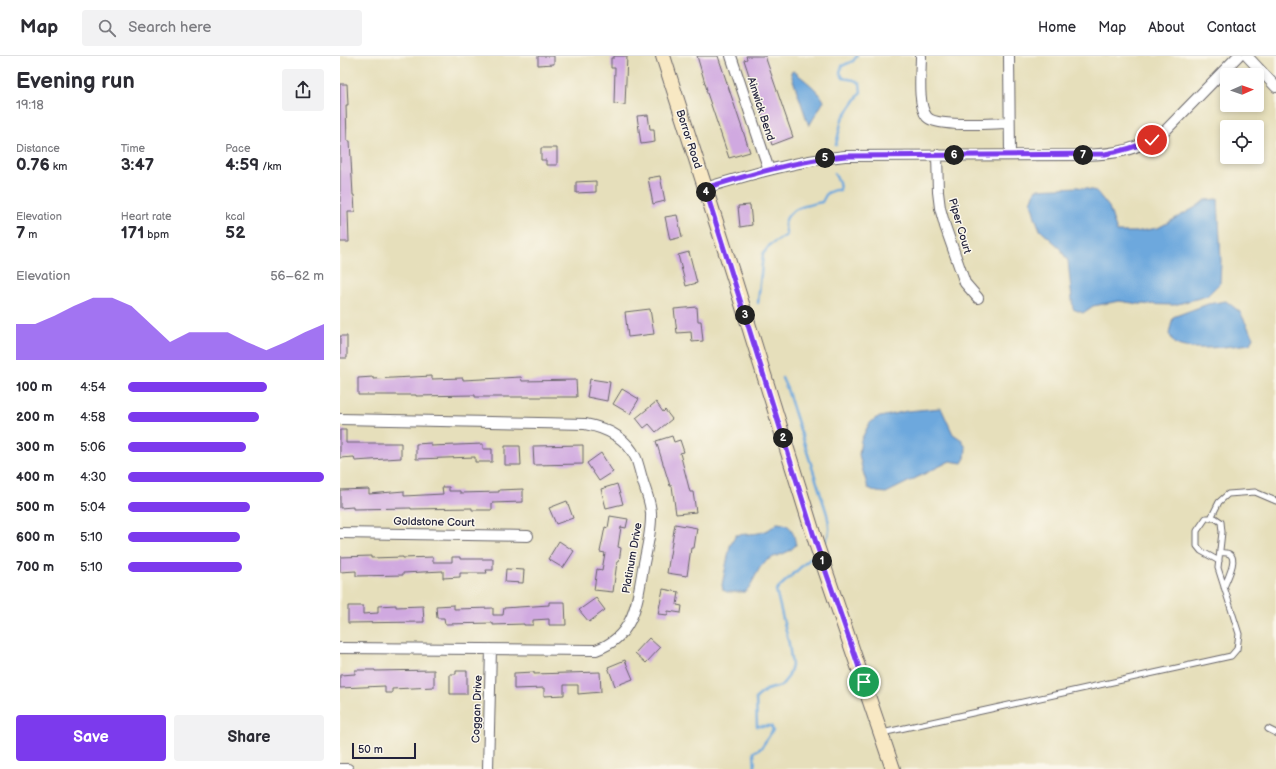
<!DOCTYPE html>
<meta charset="utf-8">
<style>
body{margin:0;font-family:"Balsamiq Sans",sans-serif;background:#f2f2f3;color:#2b2b33;height:100vh;display:flex;flex-direction:column;font-size:15px;white-space:nowrap}
*{box-sizing:border-box;margin:0}
p{font-size:13px;color:#7c7c81}
.icon{flex:none;width:22px;height:22px;fill:none;stroke:currentColor;stroke-width:2;stroke-linecap:round;stroke-linejoin:round}
.map{position:relative;flex:1;overflow:hidden}
.drawer{display:flex;flex-direction:column;background:#fff;width:340px}
.drawer>*{flex:none}
.needle{width:26px;rotate:88deg}
.controls{position:absolute;left:880px;top:12px;display:grid;gap:8px}
.controls a{display:grid;place-items:center;width:44px;height:44px;border-radius:4px;background:#fff;box-shadow:0 2px 6px #0003;font-size:20px}
.scale{position:absolute;left:12px;bottom:10px;width:64px;box-sizing:border-box;padding-left:4px;border:2px solid #22223b;border-top:0;font-size:11px;line-height:14px;white-space:nowrap;color:#22223b;-webkit-text-stroke:3px #fbf7ec;paint-order:stroke}
.pin{position:absolute;display:grid;place-items:center;width:34px;height:34px;color:#fff;margin:-17px;border:2px solid #fff;border-radius:50%;box-shadow:0 1px 4px #0007}
.km{position:absolute;width:20px;height:20px;margin:-10px;border-radius:50%;background:#222;color:#fff;font-size:11px;line-height:20px;text-align:center}
.round{display:grid;place-items:center;flex:none;width:42px;height:42px;border-radius:4px;background:#f2f2f3}
.head{display:flex;align-items:center;justify-content:space-between;height:68px;padding:0 16px}
h1{font-size:22px;font-weight:700;line-height:30px}
.stats{display:grid;grid-template-columns:repeat(3,1fr);gap:6px;height:68px;padding:4px 16px}
.stats div{display:grid;align-content:center}
.stats b{font-size:17px;font-weight:700}
.stats small{font-size:11px;font-weight:400}
.stats p{font-size:11px}
.chart{height:112px;padding:8px 16px}
.chart p{display:flex;justify-content:space-between}
.chart svg{width:100%;height:72px;margin-top:4px;fill:#7c3aed;opacity:.7}
.primary-button{display:flex;gap:8px;margin-top:auto;padding:8px 16px}
.primary-button a{flex:1;height:46px;border-radius:4px;background:#7c3aed;color:#fff;font-size:16px;font-weight:700;line-height:46px;text-align:center}
.primary-button a+a{background:#f2f2f3;color:#2b2b33}
ul{padding:0 16px;list-style:none;font-size:13px}
li{display:grid;grid-template-columns:64px 48px 1fr;align-items:center;height:30px}
li i{height:10px;border-radius:5px;background:#7c3aed}
header{display:flex;align-items:center;gap:24px;box-sizing:border-box;height:56px;padding:0 20px;background:#fff;border-bottom:1px solid #e1e1e2}
header strong{font-size:19px}
nav{display:flex;gap:22px;margin-inline-start:auto;font-size:14px}
.search{width:280px;height:36px;background:#f2f2f3;display:flex;align-items:center;gap:10px;box-sizing:border-box;padding:0 14px;border-radius:4px;color:#7c7c81;font-size:15px}
main{display:flex;flex:1;min-height:0}
.map>svg:first-child{display:block}
</style>
<header>
<strong>Map</strong>
<div class="search"><svg class="icon" aria-label="search" viewBox="0 0 24 24"><circle cx="10" cy="10" r="6"/><path d="M15 15l6 6"/></svg>Search here</div>
<nav><a>Home</a><a>Map</a><a>About</a><a>Contact</a></nav>
</header>
<main>
<section class="drawer">
<div class="head"><div><h1>Evening run</h1><p>19:18</p></div><a class="round"><svg class="icon" aria-label="share" viewBox="0 0 24 24"><path d="M12 15V3M7 8l5-5 5 5M5 13v7h14v-7"/></svg></a></div>
<div class="stats">
<div><p>Distance</p><b>0.76<small> km</small></b></div>
<div><p>Time</p><b>3:47</b></div>
<div><p>Pace</p><b>4:59<small> /km</small></b></div>
</div>
<div class="stats">
<div><p>Elevation</p><b>7<small> m</small></b></div>
<div><p>Heart rate</p><b>171<small> bpm</small></b></div>
<div><p>kcal</p><b>52</b></div>
</div>
<div class="chart"><p><span>Elevation</span>56–62 m</p>
<svg viewBox="0 0 160 44" preserveAspectRatio="none"><path d="M0 44V22L10 22L20 17L30 11L40 6L50 6L60 11L70 22L80 33L90 27L100 27L110 27L120 33L130 38L140 33L150 27L160 22V44z"/></svg>
</div>
<ul>
<li><b>100 m</b>4:54<i style="width:71%"></i></li>
<li><b>200 m</b>4:58<i style="width:67%"></i></li>
<li><b>300 m</b>5:06<i style="width:60%"></i></li>
<li><b>400 m</b>4:30<i style="width:100%"></i></li>
<li><b>500 m</b>5:04<i style="width:62%"></i></li>
<li><b>600 m</b>5:10<i style="width:57%"></i></li>
<li><b>700 m</b>5:10<i style="width:58%"></i></li>
</ul>
<div class="primary-button"><a>Save</a><a>Share</a></div>
</section>
<div class="map">
<svg width="936" height="713" viewBox="0 0 936 713">
<rect width="100%" height="100%" fill="#fbf7ec"/>
<filter id="ink" filterUnits="userSpaceOnUse"><feTurbulence type="fractalNoise" baseFrequency=".025" numOctaves="2"/><feDisplacementMap in="SourceGraphic" scale="8" xChannelSelector="R" yChannelSelector="G"/><feConvolveMatrix kernelMatrix="1 2 1 2 8 2 1 2 1" color-interpolation-filters="sRGB"/></filter>
<filter id="wash" filterUnits="userSpaceOnUse"><feTurbulence type="fractalNoise" baseFrequency=".012" numOctaves="4" result="noise"/><feDisplacementMap in="SourceGraphic" scale="16" xChannelSelector="R" yChannelSelector="G"/><feGaussianBlur stdDeviation="0.9" result="paint"/><feColorMatrix in="noise" values="0 0 0 0 0 0 0 0 0 0 0 0 0 0 0 0 0 1.4 0 .05"/><feComposite in="paint" operator="in"/></filter>
<g filter="url(#wash)">
<rect width="100%" height="100%" fill="#e6dfbb"/>
<path fill="#6da8dd" stroke="#48658c" d="M454 15C465 25 477 32 484 45L469 70 451 18V16Z
M738 131 756 135 769 151 777 176H795L818 172 856 151 865 144 878 143 881 205 880 227 867 240 834 249 799 248 779 245 753 250 743 257 733 253 728 205 718 190 700 174 695 161 691 146 696 133Z
M886 245 900 256 913 281 910 288C894 290 848 296 836 288 833 286 831 281 829 278L833 261 868 248Z
M601 352 613 378 622 384 626 392 625 402 622 407 610 405 546 437 537 436 528 432 522 412 519 398 521 384 529 368 536 362 567 355Z
M437 467C453 468 453 476 456 489 446 500 436 498 426 505 416 513 414 528 405 536H387L383 534 382 529 390 490 396 479C413 477 424 480 437 467Z"/>
<g fill="none" stroke-linecap="round" stroke-linejoin="round">
<path stroke="#6da8dd" stroke-width="2.5" d="M496 89 502 63 521 36 520 27 514 24 503 22 500 16 502 10 513 5 517 0
M418 247 423 198 430 189 447 179C446 175 444 170 445 167 448 151 469 149 482 146L487 137 495 134H500L499 126 494 117
M442 322 447 333 487 458C490 470 491 480 482 490
M415 713 414 696 421 692 433 674 431 670H417L416 642 426 634 441 630 448 621 452 610 449 588 436 534 475 498"/>
</g>
<g id="blocks">
<path fill="#d0a9e0" d="M198 0H214V8L198 9Z
M274 0H287L285 49 274 48 275 12H271V2H274Z
M357 0H378L410 96 389 102 366 34H367Z
M406 0H425L453 81 432 89 404 4 407 3Z
M0 28H7L8 49H6L7 85H10L13 139H14L15 156H8L9 186H0Z
M308 59 310 73H314L315 86 301 88 297 60Z
M201 92H217V109H206V104H201Z
M320 120 325 145 313 148 308 122Z
M256 125V136L236 137V126Z
M410 149 412 169 400 171 398 150Z
M337 159 342 181 330 184 325 161Z
M349 196 357 227 346 230 338 199Z
M357 251 358 265H361L363 285 352 286 351 276 337 277 334 253Z
M310 253 314 278 288 281 285 256Z
M0 280H7V302H0Z
M92 320V323L123 322V324L181 321 182 325 236 324 237 341H135V339L76 340V339H18V322L33 321V323Z
M250 323 270 326 267 345 247 341Z
M282 333 299 343 290 358 273 348Z
M316 346 323 356 325 354 332 363 316 376 309 368 304 372 296 362Z
M0 374H6V387H61V402L15 405 14 401 0 402Z
M332 380 334 386 340 384 344 396 340 397 350 436H353L356 456 336 458 332 430H330L316 385Z
M91 387V390L143 388V393H152V406H135V401L76 403V388Z
M243 389V408L194 409 193 390Z
M165 390H180L181 409H165Z
M261 397 273 416 259 425 247 407Z
M277 428 283 448 266 452 261 433Z
M102 431H109V435H120V437L159 436V434L183 433V446L152 447V454H132V452L71 453V452L13 453V451L0 452V434L29 433V438L64 435V440L103 438Z
M227 445 233 462 216 468 209 452Z
M270 460 288 463 286 472 281 471 278 491 281 492 279 506H277L273 536 254 534 257 513 262 514 265 497 260 496 265 471 268 472Z
M335 468 357 472 354 492H351L347 520 327 517Z
M219 485 234 495 223 512 208 503Z
M31 500V502L63 501V502L93 501V506H112V501H120V503H153V514H146L147 517H120V521L103 522V515L63 517V519L16 520V515L0 516V501Z
M166 513 184 514 183 527 165 526Z
M323 533 339 536 337 549 342 550 341 557 328 555V559L318 558Z
M256 542 265 554 249 566 239 554Z
M209 546H225L226 569H209V563L193 564V569H184V568L153 569V567L105 568 104 562H97L96 550 114 549V553L153 552V559H163L164 552 209 549Z
M56 549V551L83 550 84 566 8 567V550H23V558L38 557V550Z
M309 582 320 592 306 607 295 597Z
M285 604 293 623 275 630 268 611Z
M15 614H35V615L94 614V631L52 633V637H45V630L0 632V619L15 618Z
M116 615H127V638H110V618H116Z
M194 616V618L260 616 261 636 238 638V629H224V639L204 640V632L174 633V617Z"/>
</g>
</g>
<g filter="url(#ink)">
<use href="#blocks" fill-opacity="0" stroke="#676468" stroke-width="1"/>
<g fill="none" stroke-linecap="round" stroke-linejoin="round">
<defs>
<path id="lane" d="M871 462 879 446 888 438 915 436 936 445
M880 497C903 494 889 519 884 531
M928 673 936 677
M542 677 891 600 897 593 899 578 878 512 882 476 881 466 875 462H866L857 475V490L861 495 879 505"/>
<path id="street" d="M391 0 429 114
M581 0C581 15 577 49 587 61 597 72 653 67 669 67
M669 0 670 99
M907 0 936 31
M597 99 598 136 600 152 605 170 625 227 638 242
M365 132C412 118 455 105 505 100L743 99C777 98 796 95 825 75L898 0
M0 363 245 368C267 372 286 381 296 402 299 410 301 420 304 429 307 439 312 450 311 461 311 478 306 496 303 512 297 547 294 581 256 594L0 592
M0 477 188 480
M0 713H8
M148 713 151 593"/>
<path id="secondary" d="M323 0 394 222 477 490 553 713"/>
</defs>
<use href="#lane" stroke="#676468" stroke-width="7"/>
<use href="#street" stroke="#676468" stroke-width="12"/>
<use href="#secondary" stroke="#676468" stroke-width="16"/>
<use href="#lane" stroke="#fff" stroke-width="5"/>
<use href="#street" stroke="#fff" stroke-width="10"/>
<use href="#secondary" stroke="#f8e8c3" stroke-width="14"/>
</g>
</g>
<g fill="none" stroke-linecap="round" stroke-linejoin="round" filter="url(#ink)">
<defs>
<path id="route" d="M524 626 477 490 365 132C412 118 455 105 505 100L765 98C782 95 796 91 812 84"/>
</defs>
<use href="#route" stroke="#fff" stroke-width="8"/>
<use href="#route" stroke="#7c3aed" stroke-width="5"/>
</g>
<g text-anchor="middle" dominant-baseline="central" stroke-width="3" stroke-linejoin="round" paint-order="stroke">
<g font-size="11" fill="#22223b" stroke="#fbf7ec">
<text transform="translate(421 53) rotate(72)">Ainwick Bend</text>
<text transform="translate(349 83) rotate(72)">Borror Road</text>
<text transform="translate(620 170) rotate(74)">Piper Court</text>
<text transform="translate(94 466) rotate(1)">Goldstone Court</text>
<text transform="translate(292 502) rotate(-80)">Platinum Drive</text>
<text transform="translate(137 653) rotate(-88)">Coggan Drive</text>
</g>
</g>
</svg>
<div class="controls">
<a><svg class="needle" viewBox="-14 -14 28 28"><path d="M0-13l5 13h-10z" fill="#e53935"/><path d="M0 13l5-13h-10z" fill="#7c7c81"/></svg></a>
<a><svg class="icon" aria-label="locate" viewBox="0 0 24 24"><circle cx="12" cy="12" r="6"/><path d="M12 2v4M12 18v4M2 12h4M18 12h4"/></svg></a>
</div>
<div class="scale">50 m</div>
<div class="pin" style="left:524px;top:626px;background:#1e9e55"><svg class="icon" aria-label="arrive" viewBox="0 0 24 24"><path d="M6 21V4h12l-3 4 3 4H6"/></svg></div>
<div class="pin" style="left:812px;top:84px;background:#d93025"><svg class="icon" aria-label="check" viewBox="0 0 24 24"><path d="M5 12l5 5 9-10"/></svg></div>
<b class="km" style="left:482px;top:505px">1</b>
<b class="km" style="left:443px;top:382px">2</b>
<b class="km" style="left:405px;top:259px">3</b>
<b class="km" style="left:366px;top:136px">4</b>
<b class="km" style="left:485px;top:102px">5</b>
<b class="km" style="left:614px;top:99px">6</b>
<b class="km" style="left:743px;top:99px">7</b>
</div>
</main>
